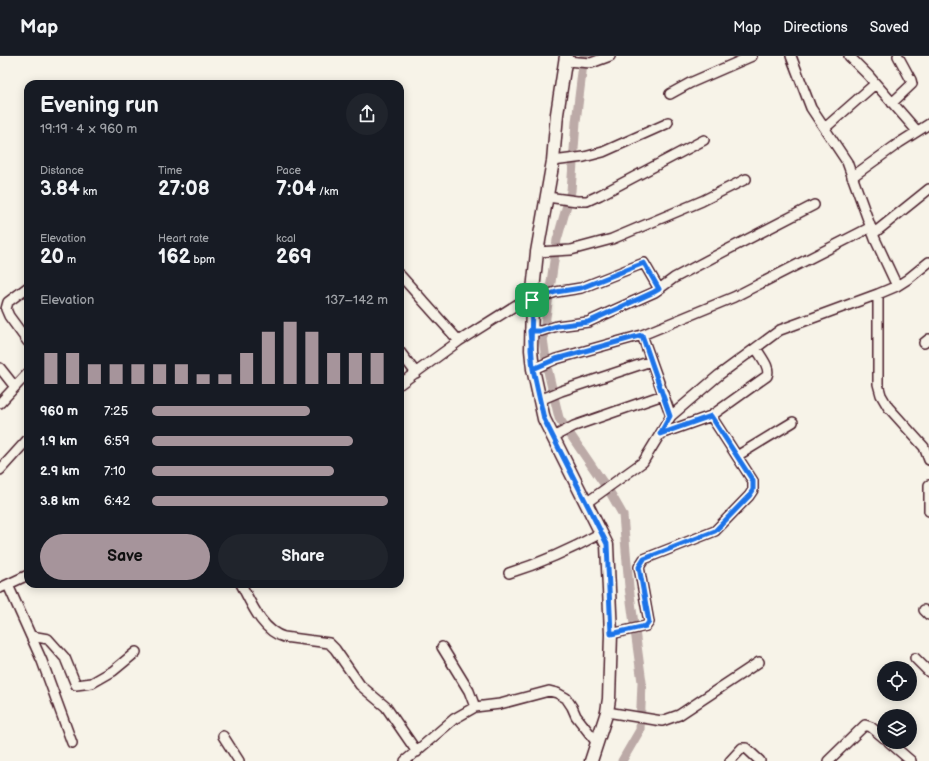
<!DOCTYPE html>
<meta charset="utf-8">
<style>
body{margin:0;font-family:"Balsamiq Sans",sans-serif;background:#20242c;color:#f1f3f6;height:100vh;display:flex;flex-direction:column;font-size:15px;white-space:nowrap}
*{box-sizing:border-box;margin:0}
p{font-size:13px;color:#9ea1a6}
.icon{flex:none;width:22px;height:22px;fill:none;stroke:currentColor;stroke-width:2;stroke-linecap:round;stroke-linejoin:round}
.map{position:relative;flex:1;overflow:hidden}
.panel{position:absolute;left:24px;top:24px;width:380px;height:508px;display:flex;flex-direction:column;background:#171b24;border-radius:12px;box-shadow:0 2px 10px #0003}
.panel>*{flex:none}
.buttons{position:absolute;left:877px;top:605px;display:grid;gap:8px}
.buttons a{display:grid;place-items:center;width:40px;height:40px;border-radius:50%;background:#171b24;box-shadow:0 2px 10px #0003;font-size:20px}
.pin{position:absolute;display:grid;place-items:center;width:34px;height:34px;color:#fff;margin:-17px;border-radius:8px;box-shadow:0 2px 6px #0006}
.round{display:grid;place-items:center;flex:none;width:42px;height:42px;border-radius:21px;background:#20242c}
.overview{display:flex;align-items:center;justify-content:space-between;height:68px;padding:0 16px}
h1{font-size:22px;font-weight:600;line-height:30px}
.stats{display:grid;grid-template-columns:repeat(3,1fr);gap:6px;height:68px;padding:4px 16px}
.stats div{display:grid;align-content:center}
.stats b{font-size:20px;font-weight:600}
.stats small{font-size:11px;font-weight:400}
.stats p{font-size:11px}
.chart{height:112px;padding:8px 16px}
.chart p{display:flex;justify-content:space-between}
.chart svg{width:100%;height:72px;margin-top:4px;stroke:#a6949b;stroke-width:6}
.primary-button{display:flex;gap:8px;margin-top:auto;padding:8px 16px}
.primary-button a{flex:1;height:46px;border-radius:24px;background:#a6949b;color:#111;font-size:16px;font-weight:600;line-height:46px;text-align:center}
.primary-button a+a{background:#20242c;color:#f1f3f6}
ul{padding:0 16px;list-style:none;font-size:13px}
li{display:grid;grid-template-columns:64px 48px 1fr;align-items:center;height:30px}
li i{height:10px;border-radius:5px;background:#a6949b}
header{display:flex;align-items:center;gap:24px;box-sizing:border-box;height:56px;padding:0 20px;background:#171b24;border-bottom:1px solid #363941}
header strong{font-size:19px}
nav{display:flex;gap:22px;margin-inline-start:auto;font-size:14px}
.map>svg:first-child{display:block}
</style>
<header>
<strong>Map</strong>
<nav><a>Map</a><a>Directions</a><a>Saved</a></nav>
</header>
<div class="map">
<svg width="929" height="705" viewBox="0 0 929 705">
<rect width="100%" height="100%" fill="#f7f3e8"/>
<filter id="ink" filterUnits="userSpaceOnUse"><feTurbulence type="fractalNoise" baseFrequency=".025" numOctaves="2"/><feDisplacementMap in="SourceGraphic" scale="8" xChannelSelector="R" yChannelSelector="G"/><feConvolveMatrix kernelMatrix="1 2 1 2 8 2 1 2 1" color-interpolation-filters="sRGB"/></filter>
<g filter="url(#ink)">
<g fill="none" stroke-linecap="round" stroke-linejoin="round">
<path stroke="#bcaaa7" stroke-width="9" d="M584 0 576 66 571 135 557 184 543 282 547 311 559 362 611 438 623 459 629 531 642 626 640 674 622 705"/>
<defs>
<path id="minor" d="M791 0 811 52 847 106 875 183 897 230
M849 0 868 19 917 75
M566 5 591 7 610 0
M670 38 690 27 752 0
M892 47 912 28 911 24 898 0
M825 72 875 28
M553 105 584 101 603 96 666 68 668 66
M852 121 899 87 929 68
M547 141 577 145H587L600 139 704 84
M873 178 929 133
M537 196 571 194 612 183 702 145 746 123
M400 219 459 285
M28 231 8 246 6 253 9 260 28 286
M878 238V328L881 339 888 351 924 391 929 404
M532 244 556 236 581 232 644 207 659 233
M530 275H541L557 270 588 266 630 247 655 236 674 222 723 196 814 149
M642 279 734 241 871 171
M924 287 929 283
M400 296 416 317
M0 312 15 331
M533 313 556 303 642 279 671 360
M400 328 459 285 532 239
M540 344 561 335 651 305
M0 347 28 317
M660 378 711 360 767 320C771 311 760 300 756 292
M553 381 574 370 663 339
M737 400 793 366
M0 414 28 383
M929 429V455
M586 447 643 406 671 360 719 319 780 274 878 238 897 230 908 223 929 206
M509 517C541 507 572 493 601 477
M241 528C251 547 262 575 284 581L329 587 335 593 360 629 386 651 417 696
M8 529 42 605 72 687
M0 532 28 519
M924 554 929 559
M611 578 646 570 649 566 639 511 644 503 715 475 749 440 753 434V425L711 360
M31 580 48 583 65 602 76 629 92 627 113 615 136 596
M442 591 469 635 475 651
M915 602 929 616
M607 656 662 665 679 659 759 606
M223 680 239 705
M889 686 911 705
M405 705 454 663 475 651 500 648 549 635 557 637 566 642 572 651 576 660 597 687
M730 705 742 692H746L760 705
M828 705 865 669 871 671 884 682"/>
<path id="major" d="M566 0 557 58 553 105 537 196 532 244 531 294 533 313 544 363 607 489 611 578 609 643 607 656 591 705"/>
</defs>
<use href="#minor" stroke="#4a1f2b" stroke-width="12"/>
<use href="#major" stroke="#4a1f2b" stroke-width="15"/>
<use href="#minor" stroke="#f7f3e8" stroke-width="9"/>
<use href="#major" stroke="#f7f3e8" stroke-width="12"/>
</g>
</g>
<g fill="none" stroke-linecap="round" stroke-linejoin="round" filter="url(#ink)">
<defs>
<path id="route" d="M532 244 531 294 533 313 544 363 607 488 611 578 646 570 649 566 639 511 644 503 715 475 749 440 753 434V425L711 360 660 378 670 360 642 279 556 303 533 313 530 275H541L557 270 588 266 654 236 659 233 644 207 581 232 556 236 532 244"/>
</defs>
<use href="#route" stroke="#fff" stroke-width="8"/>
<use href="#route" stroke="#1a73e8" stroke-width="5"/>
</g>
</svg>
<div class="buttons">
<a><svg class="icon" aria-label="locate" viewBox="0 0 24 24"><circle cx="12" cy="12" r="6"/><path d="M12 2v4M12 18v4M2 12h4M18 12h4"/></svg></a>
<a><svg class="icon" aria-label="layers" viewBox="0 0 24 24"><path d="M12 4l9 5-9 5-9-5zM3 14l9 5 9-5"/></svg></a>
</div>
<div class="pin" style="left:532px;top:244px;background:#1e9e55"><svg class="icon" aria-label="arrive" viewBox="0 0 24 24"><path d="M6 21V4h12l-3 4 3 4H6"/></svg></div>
<section class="panel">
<div class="overview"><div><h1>Evening run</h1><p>19:19 · 4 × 960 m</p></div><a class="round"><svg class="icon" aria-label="share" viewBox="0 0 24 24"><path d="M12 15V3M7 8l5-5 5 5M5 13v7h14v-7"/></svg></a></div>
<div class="stats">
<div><p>Distance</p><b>3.84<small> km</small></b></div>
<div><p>Time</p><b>27:08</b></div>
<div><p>Pace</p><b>7:04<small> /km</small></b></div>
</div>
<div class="stats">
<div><p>Elevation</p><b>20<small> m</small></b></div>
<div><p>Heart rate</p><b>162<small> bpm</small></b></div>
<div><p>kcal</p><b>269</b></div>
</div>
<div class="chart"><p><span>Elevation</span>137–142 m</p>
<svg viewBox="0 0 160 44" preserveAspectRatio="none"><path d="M5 44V25M15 44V25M25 44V32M35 44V32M45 44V32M55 44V32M65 44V32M75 44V38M85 44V38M95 44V25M105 44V12M115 44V6M125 44V12M135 44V25M145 44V25M155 44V25"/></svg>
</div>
<ul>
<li><b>960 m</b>7:25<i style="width:67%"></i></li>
<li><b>1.9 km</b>6:59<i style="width:85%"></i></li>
<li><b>2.9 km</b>7:10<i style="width:77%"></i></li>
<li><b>3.8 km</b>6:42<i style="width:100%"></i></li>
</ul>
<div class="primary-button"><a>Save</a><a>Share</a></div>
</section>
</div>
